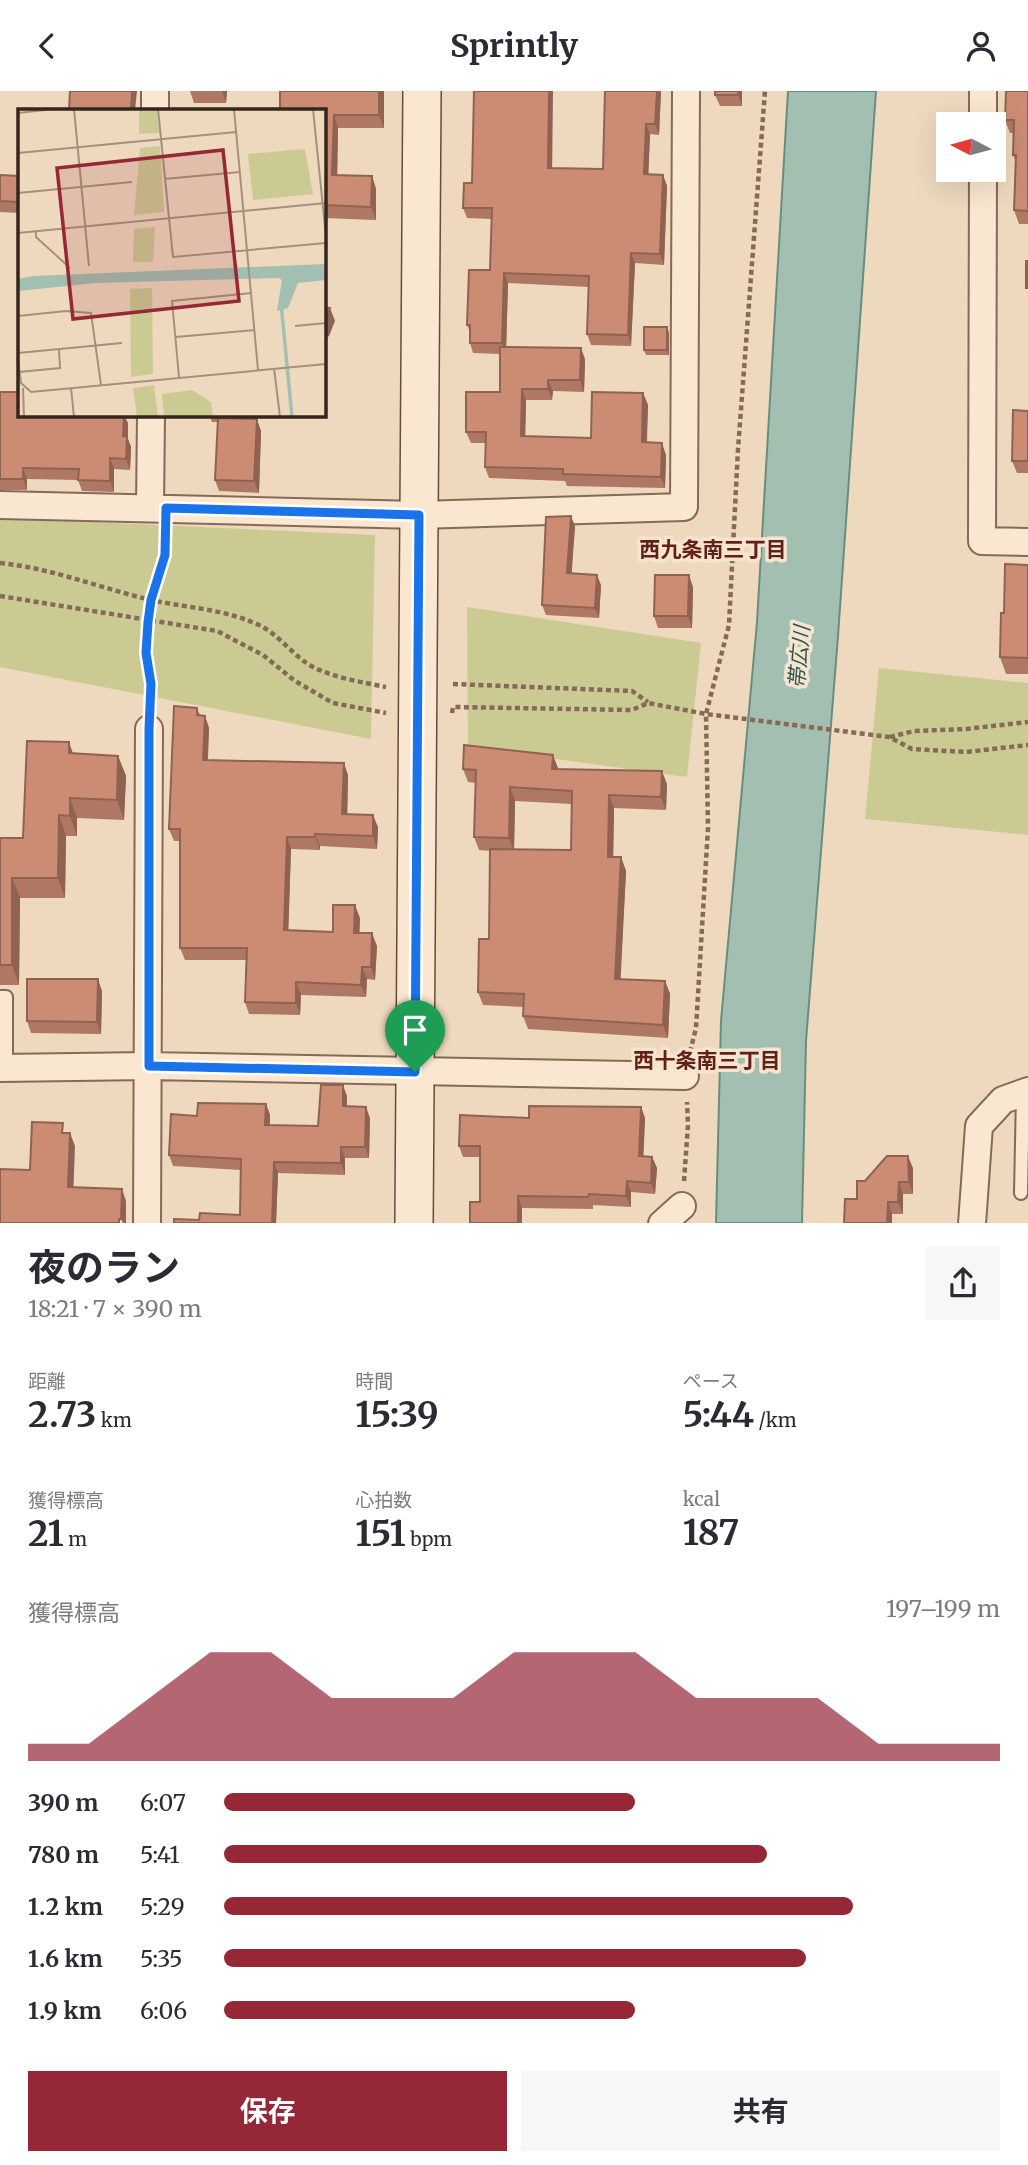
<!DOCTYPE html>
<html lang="ja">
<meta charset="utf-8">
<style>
body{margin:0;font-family:Merriweather,"Noto Sans JP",serif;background:#f7f7f7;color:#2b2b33;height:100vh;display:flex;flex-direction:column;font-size:26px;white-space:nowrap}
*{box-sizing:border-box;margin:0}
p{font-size:23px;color:#7c7c81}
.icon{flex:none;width:38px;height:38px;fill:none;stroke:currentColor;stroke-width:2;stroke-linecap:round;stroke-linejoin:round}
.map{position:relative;height:1132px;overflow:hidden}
.side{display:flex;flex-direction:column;background:#fff;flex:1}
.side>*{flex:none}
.needle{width:46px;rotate:276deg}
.controls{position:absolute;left:936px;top:21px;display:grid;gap:14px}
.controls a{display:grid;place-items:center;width:70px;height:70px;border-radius:0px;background:#fff;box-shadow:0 7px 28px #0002;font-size:35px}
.pin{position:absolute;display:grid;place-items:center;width:60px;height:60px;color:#fff;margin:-72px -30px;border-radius:50% 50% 50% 0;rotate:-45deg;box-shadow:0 0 7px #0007}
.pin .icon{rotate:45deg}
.round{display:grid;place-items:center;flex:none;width:74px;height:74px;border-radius:0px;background:#f7f7f7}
.headline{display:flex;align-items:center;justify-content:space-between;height:119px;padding:0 28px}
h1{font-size:38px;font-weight:700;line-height:52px}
.stats{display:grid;grid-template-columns:repeat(3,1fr);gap:10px;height:119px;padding:7px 28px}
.stats div{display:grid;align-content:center}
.stats b{font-size:35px;font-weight:700}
.stats small{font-size:19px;font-weight:400}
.stats p{font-size:19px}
.chart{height:196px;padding:14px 28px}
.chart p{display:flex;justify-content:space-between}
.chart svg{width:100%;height:126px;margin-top:7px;fill:#952737;opacity:.7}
.cta{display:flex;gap:14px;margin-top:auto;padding:14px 28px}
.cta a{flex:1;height:80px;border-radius:0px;background:#952737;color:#fff;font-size:28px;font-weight:700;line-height:80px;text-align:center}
.cta a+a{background:#f7f7f7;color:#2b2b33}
ul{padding:0 28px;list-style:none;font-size:23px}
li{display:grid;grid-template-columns:112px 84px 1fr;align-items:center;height:52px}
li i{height:18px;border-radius:9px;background:#952737}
header{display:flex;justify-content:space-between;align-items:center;height:91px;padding:0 28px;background:#fff;font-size:32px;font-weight:700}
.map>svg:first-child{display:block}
</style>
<header><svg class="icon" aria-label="back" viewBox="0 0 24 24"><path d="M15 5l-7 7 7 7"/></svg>Sprintly<svg class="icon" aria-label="person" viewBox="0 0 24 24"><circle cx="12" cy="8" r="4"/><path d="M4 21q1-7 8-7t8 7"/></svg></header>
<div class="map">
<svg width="1028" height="1133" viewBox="0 0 1028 1133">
<rect width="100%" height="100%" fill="#eed9be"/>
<path fill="#ccca93" d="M0 427 375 444 371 648 0 576Z
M467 516 701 552 687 686 468 656Z
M879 577 1028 592V744L865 728Z"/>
<path fill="#a2bfb2" stroke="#698d7f" stroke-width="2" d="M788 0H876L838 545 806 950 802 1132H716L721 930 757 531Z"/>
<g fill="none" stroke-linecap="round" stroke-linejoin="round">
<defs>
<path id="lane" d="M0 906H6V977
M1021 1102 1023 1002"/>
<path id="street" d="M155 19V0
M983 33V0
M983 79 982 450 1028 451
M0 414 419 424 684 416 686 0
M150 416 151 324
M0 977 149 975 685 985
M147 1133 149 638
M662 1133 682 1115
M972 1133 979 1035 1003 1009 1028 1000"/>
<path id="secondary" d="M414 1133 422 0"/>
</defs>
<use href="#lane" stroke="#866957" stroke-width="16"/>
<use href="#street" stroke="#866957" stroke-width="30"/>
<use href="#secondary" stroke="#684b3a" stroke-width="40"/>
<path stroke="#866957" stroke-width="4.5" stroke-dasharray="5 3.5" stroke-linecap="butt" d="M0 472C51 477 100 497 151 509 188 517 224 518 259 534 276 542 290 560 305 571 326 586 362 591 386 596
M0 505 217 540 263 564 295 590 333 612 386 622
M453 593 632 600 648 611
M150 613C152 585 145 559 148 532 150 508 161 487 165 464 166 457 166 449 166 442
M452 622 453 616 632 619 648 612 706 623 889 646 912 658 966 661 1028 654
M890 646 914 640 966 638 1028 631
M690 961 696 937 708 737 706 623 729 534 738 358 765 0
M684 1090 688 1034 687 1011"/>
<use href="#lane" stroke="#f9e7d1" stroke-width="12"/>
<use href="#street" stroke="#f9e7d1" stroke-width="26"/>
<use href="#secondary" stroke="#f9e7d1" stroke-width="37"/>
</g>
<path fill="#af7864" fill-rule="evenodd" d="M190 0H227L226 12H194Z
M384 0V37H338L337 84 372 85 376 98V129L324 127V19Z
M661 0 659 44 650 43 648 83 663 84 667 95 664 174 635 172 631 255 591 254 587 243 589 196 508 192 506 256 585 268 584 301 553 300 552 309H526L525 345 591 347 643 302 648 314 647 352 666 364 665 397 567 395 565 390 489 387 485 376 486 352H471L466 341 500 301V263L473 262 470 252V241L467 234 490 179 492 128 467 127 463 117 472 92 552 77 603 78Z
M715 0H742V15H720L715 4Z
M1028 0V133H1019L1014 119 1016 71 1013 64 1014 42H1010L1005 29Z
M0 84 19 85V122L0 121V128Z
M667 236 669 242V264H646L644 259Z
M0 301 19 324 128 332V348L131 356 130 379 114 378V401L82 400 78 389 27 388V399H0Z
M1028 320V382H1017L1012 370Z
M194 324H241L240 328 261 340 259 402 219 400 215 389 218 331H212L209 324Z
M575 435 571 482 601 494 599 527 546 524 542 514Z
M1028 474V583H1006L1000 566 1004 522Z
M693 496 692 537H658L654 525Z
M197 617 200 624 205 625 209 637 208 669 348 684 347 723 378 736 377 758 320 755V759L291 758 288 839 333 841 360 827 359 842 377 855 375 889 367 888 366 906 301 904 300 924 249 923 245 911 246 869H185L180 857V750H174L169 738Z
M73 663 118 665 126 685 124 729 77 727V745H66L65 807H20L19 894H0V747H23Z
M463 678H558L667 693 666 719 614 717 613 766H621L626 780 620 888 665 890 670 903 668 947 528 938 523 925 524 916 483 914 478 901 489 848 490 760 479 759 474 746 476 692 468 691ZM515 710 572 713 571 759 514 758Z
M102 900 101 943 31 942 27 930Z
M347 1005V1015L370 1027 369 1067H345V1084L278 1082 276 1132H174L240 1124 241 1079 173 1075 169 1064 197 1025 266 1013 270 1024V1034L318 1035Z
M641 1016 645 1027 643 1065 652 1066 657 1077 655 1103 631 1101V1116L593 1114V1118L522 1117 480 1066H463L459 1055 529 1027Z
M913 1077V1103H903V1123H892V1132H844L865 1090Z"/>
<path fill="#8f6251" d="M132 0H137L135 19H131Z
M222 0H227L226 12Z
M379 0H384V37L379 24Z
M549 0H553L552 87 548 77Z
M657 0H661L659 44 655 33Z
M738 0H742V15L738 4Z
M334 24 338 37 337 97 332 84Z
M646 33 650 43 648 94 644 83Z
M663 84 667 95 664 174 660 163Z
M372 85 376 98V129L371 116Z
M631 162 635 172 631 255 628 244Z
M504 182 508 192 506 263 502 252Z
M330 217 335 230 329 245 324 249V232Z
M667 236 669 242V264L667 259Z
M581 257 585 268 584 301 580 289Z
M548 289 553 300 552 309 548 298Z
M522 298 526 309 525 356 521 345Z
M643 302 648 314 646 363 642 351Z
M124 324 128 332V348L131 356 130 379 126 368 123 345Z
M257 328 261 340 259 402 254 390Z
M662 352 666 364 665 397 661 386Z
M110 367 114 378V401L110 390Z
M23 377 27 388V399L23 388Z
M571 425 575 435 571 492 567 482Z
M597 484 601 494 599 527 595 517Z
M689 484 693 496 692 537 688 525Z
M205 625 209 637 207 681 203 669Z
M69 651 76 671 69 662Z
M553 664 558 677 557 691 552 678Z
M118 665 126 685 124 729 117 709Z
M344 672 348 684 347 735 342 723Z
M662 680 667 693 666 719 661 706Z
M510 696 515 710 514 760 509 747Z
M609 704 614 717 613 779 608 766Z
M70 707 77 727V745L70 725Z
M59 724 66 745 65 807 58 787Z
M373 724 378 736 377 758 373 745Z
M315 743 320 755V759L315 746Z
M287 746 291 758 288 851 284 839Z
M621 766 626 780 620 901 615 888Z
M12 787 20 807 19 894 12 874Z
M355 814 360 827 359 854 354 842Z
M372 842 377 855 375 889 371 876Z
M362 876 367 888 366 906 361 894Z
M98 888 102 900 101 943 97 931Z
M665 890 670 903 668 947 663 934Z
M296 891 301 904 300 924 296 912Z
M343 994 347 1005V1026L343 1015Z
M266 1013 270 1024 269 1045 265 1034Z
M366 1016 370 1027 369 1067 365 1056Z
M641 1016 645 1027 643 1076 639 1065Z
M70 1042 75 1055 73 1108 68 1096Z
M341 1056 345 1067V1084L341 1072Z
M908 1065 913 1077V1103L909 1091Z
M652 1066 657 1077 655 1103 651 1092Z
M274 1071 278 1082 276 1132H272Z
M627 1090 631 1101V1116L626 1105Z
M899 1091 903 1103V1123L898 1111Z
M122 1098 126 1110V1132H123L121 1128Z
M518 1105 522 1117V1132H518Z
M888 1111 892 1123V1132H887Z"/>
<path fill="#cc8c74" stroke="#8f6251" stroke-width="2" d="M70 0H132L131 19H69Z
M280 0H379V24H334L332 84 372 85 371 116 324 114V19H280Z
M474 0H549L548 77 603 78 605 0H657L655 33H646L644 83 663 84 660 163 631 162 628 244 587 243 589 185 504 182 502 252H470V234H467L469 179H490L492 117H463L464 92H472Z
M715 0H738V4H715Z
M1006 0H1028V120L1014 119 1016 64H1013L1014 29H1005Z
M0 84 19 85V111L0 110Z
M1026 170H1028V197H1026Z
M324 216 330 217 324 232Z
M644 236H667V259H644Z
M500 256 581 257 580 289H548V298H522L521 345 591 347 592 301 643 302 642 351 662 352 661 386 563 383V378L485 376 486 341H466V301H500Z
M0 301H19V324H124L123 345 127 346 126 368 110 367V390L78 389 79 378 23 377V388H0Z
M1013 319 1028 320V370H1012Z
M218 327 257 328 254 390 215 389Z
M571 425 567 482 597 484 595 517 542 514 546 426Z
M1005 473 1028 474V567L1000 566 1001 522H1004Z
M655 484H689L688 525H654Z
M174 615 197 617V624L205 625 203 669 344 672 342 723 373 724V745L315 743V746H287L284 839 333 841V814H355L354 842H372L371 876H362L361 894 296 891V912L245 911 247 857H180V738H169Z
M27 650 69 651V662L118 665 117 709 70 707V725L59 724 58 787H12V874H0V747H23Z
M464 654 553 664 552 678 662 680 661 706 609 704 608 766H621L615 888 665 890 663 934 523 925 524 903 478 901 479 848H489L490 758 571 759 572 700 510 696 509 747 474 746 476 679 463 678Z
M27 888H98L97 931 27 930Z
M321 994H343V1015L366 1016 365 1056H341V1072L274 1071 272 1132H174V1128L199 1129 200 1122 240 1124 241 1068 169 1064 171 1023 197 1025 198 1012 266 1013 265 1034 318 1035Z
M529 1015 641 1016 639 1065 652 1066 651 1092 627 1090 626 1105 589 1103 588 1106 518 1105V1132H470V1111H480V1055H459L460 1024 529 1027Z
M32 1031 63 1032 62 1042H70L68 1096 122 1098 121 1128H119V1132H0V1078L30 1079Z
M887 1065H908L909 1091H899L898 1111H888L887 1132H844L845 1108H857V1090H865Z"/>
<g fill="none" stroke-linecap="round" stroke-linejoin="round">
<defs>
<path id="route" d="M166 417 419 424 415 981 149 975V638L151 593 146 562 148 531 151 509 165 464Z"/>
</defs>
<use href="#route" stroke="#fff" stroke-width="14"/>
<use href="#route" stroke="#1a73e8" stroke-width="9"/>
</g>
<g text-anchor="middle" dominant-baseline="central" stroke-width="7" stroke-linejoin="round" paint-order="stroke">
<g font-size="21" font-weight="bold" fill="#62201b" stroke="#f5e4ce">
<text x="713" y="458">西九条南三丁目</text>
<text x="707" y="969">西十条南三丁目</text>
</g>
<g font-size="21" font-style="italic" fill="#2b554d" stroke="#f5e4ce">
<text transform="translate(799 566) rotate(-85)">帯広川</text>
</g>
</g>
<g transform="translate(18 18)">
<rect width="308" height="308" fill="#eed9be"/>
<path d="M121 0H139L141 24 121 25ZM142 37 146 103 116 106 122 39ZM287 40 295 85 235 91 230 45ZM137 118 135 153H115L116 120ZM134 179 135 265 113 268 112 180ZM136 276 140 308H119L115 279ZM174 281 193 293 195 308H146L144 285Z" fill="#ccca93"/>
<path d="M308 155V171L280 174 270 199 259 202 264 171 260 169 78 174 0 182V170L15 167Z" fill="#a2bfb2"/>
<path fill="none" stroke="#a2bfb2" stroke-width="3.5" d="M263 194 274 308"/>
<path fill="none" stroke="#a4917d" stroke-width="2" d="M56 0 71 157M140 0 155 148 308 134M216 0 240 261M295 0 308 128M0 4 36 0M0 44 218 23M146 70 222 63M0 84 114 73M18 122V128L52 159M0 124 308 94M0 207 48 202 73 204 83 276M277 217 308 214M158 228 237 221M0 244 104 234M0 250 3 274 13 283 308 255M256 259 262 308M1 263 42 259 41 240M161 268 154 192 234 184M5 279 6 308M53 279 56 308"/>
<path fill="#952737" fill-opacity="0.15" stroke="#952737" stroke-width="3.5" d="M205 41 221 192 55 210 39 59Z"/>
<rect width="308" height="308" fill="none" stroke="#35251c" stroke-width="3.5"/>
</g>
</svg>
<div class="controls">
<a><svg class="needle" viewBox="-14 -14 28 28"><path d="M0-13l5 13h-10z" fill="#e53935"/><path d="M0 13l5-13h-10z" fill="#7c7c81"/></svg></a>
</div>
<div class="pin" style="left:415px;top:981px;background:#1e9e55"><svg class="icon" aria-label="arrive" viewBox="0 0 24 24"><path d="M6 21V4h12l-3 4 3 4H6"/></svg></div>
</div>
<section class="side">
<div class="headline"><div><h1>夜のラン</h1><p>18:21 · 7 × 390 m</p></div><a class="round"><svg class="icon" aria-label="share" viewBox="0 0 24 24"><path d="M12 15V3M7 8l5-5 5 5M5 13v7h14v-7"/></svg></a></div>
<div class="stats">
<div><p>距離</p><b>2.73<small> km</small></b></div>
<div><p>時間</p><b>15:39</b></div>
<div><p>ペース</p><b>5:44<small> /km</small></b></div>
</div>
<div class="stats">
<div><p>獲得標高</p><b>21<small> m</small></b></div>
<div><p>心拍数</p><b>151<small> bpm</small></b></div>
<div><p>kcal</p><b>187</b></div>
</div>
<div class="chart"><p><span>獲得標高</span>197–199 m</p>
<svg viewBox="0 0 160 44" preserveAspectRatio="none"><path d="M0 44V38L10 38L20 22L30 6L40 6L50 22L60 22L70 22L80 6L90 6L100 6L110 22L120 22L130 22L140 38L150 38L160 38V44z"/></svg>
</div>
<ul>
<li><b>390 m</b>6:07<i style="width:53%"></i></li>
<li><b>780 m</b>5:41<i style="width:70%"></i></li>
<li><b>1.2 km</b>5:29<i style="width:81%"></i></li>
<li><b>1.6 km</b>5:35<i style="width:75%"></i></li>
<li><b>1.9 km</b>6:06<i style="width:53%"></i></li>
</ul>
<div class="cta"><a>保存</a><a>共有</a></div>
</section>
